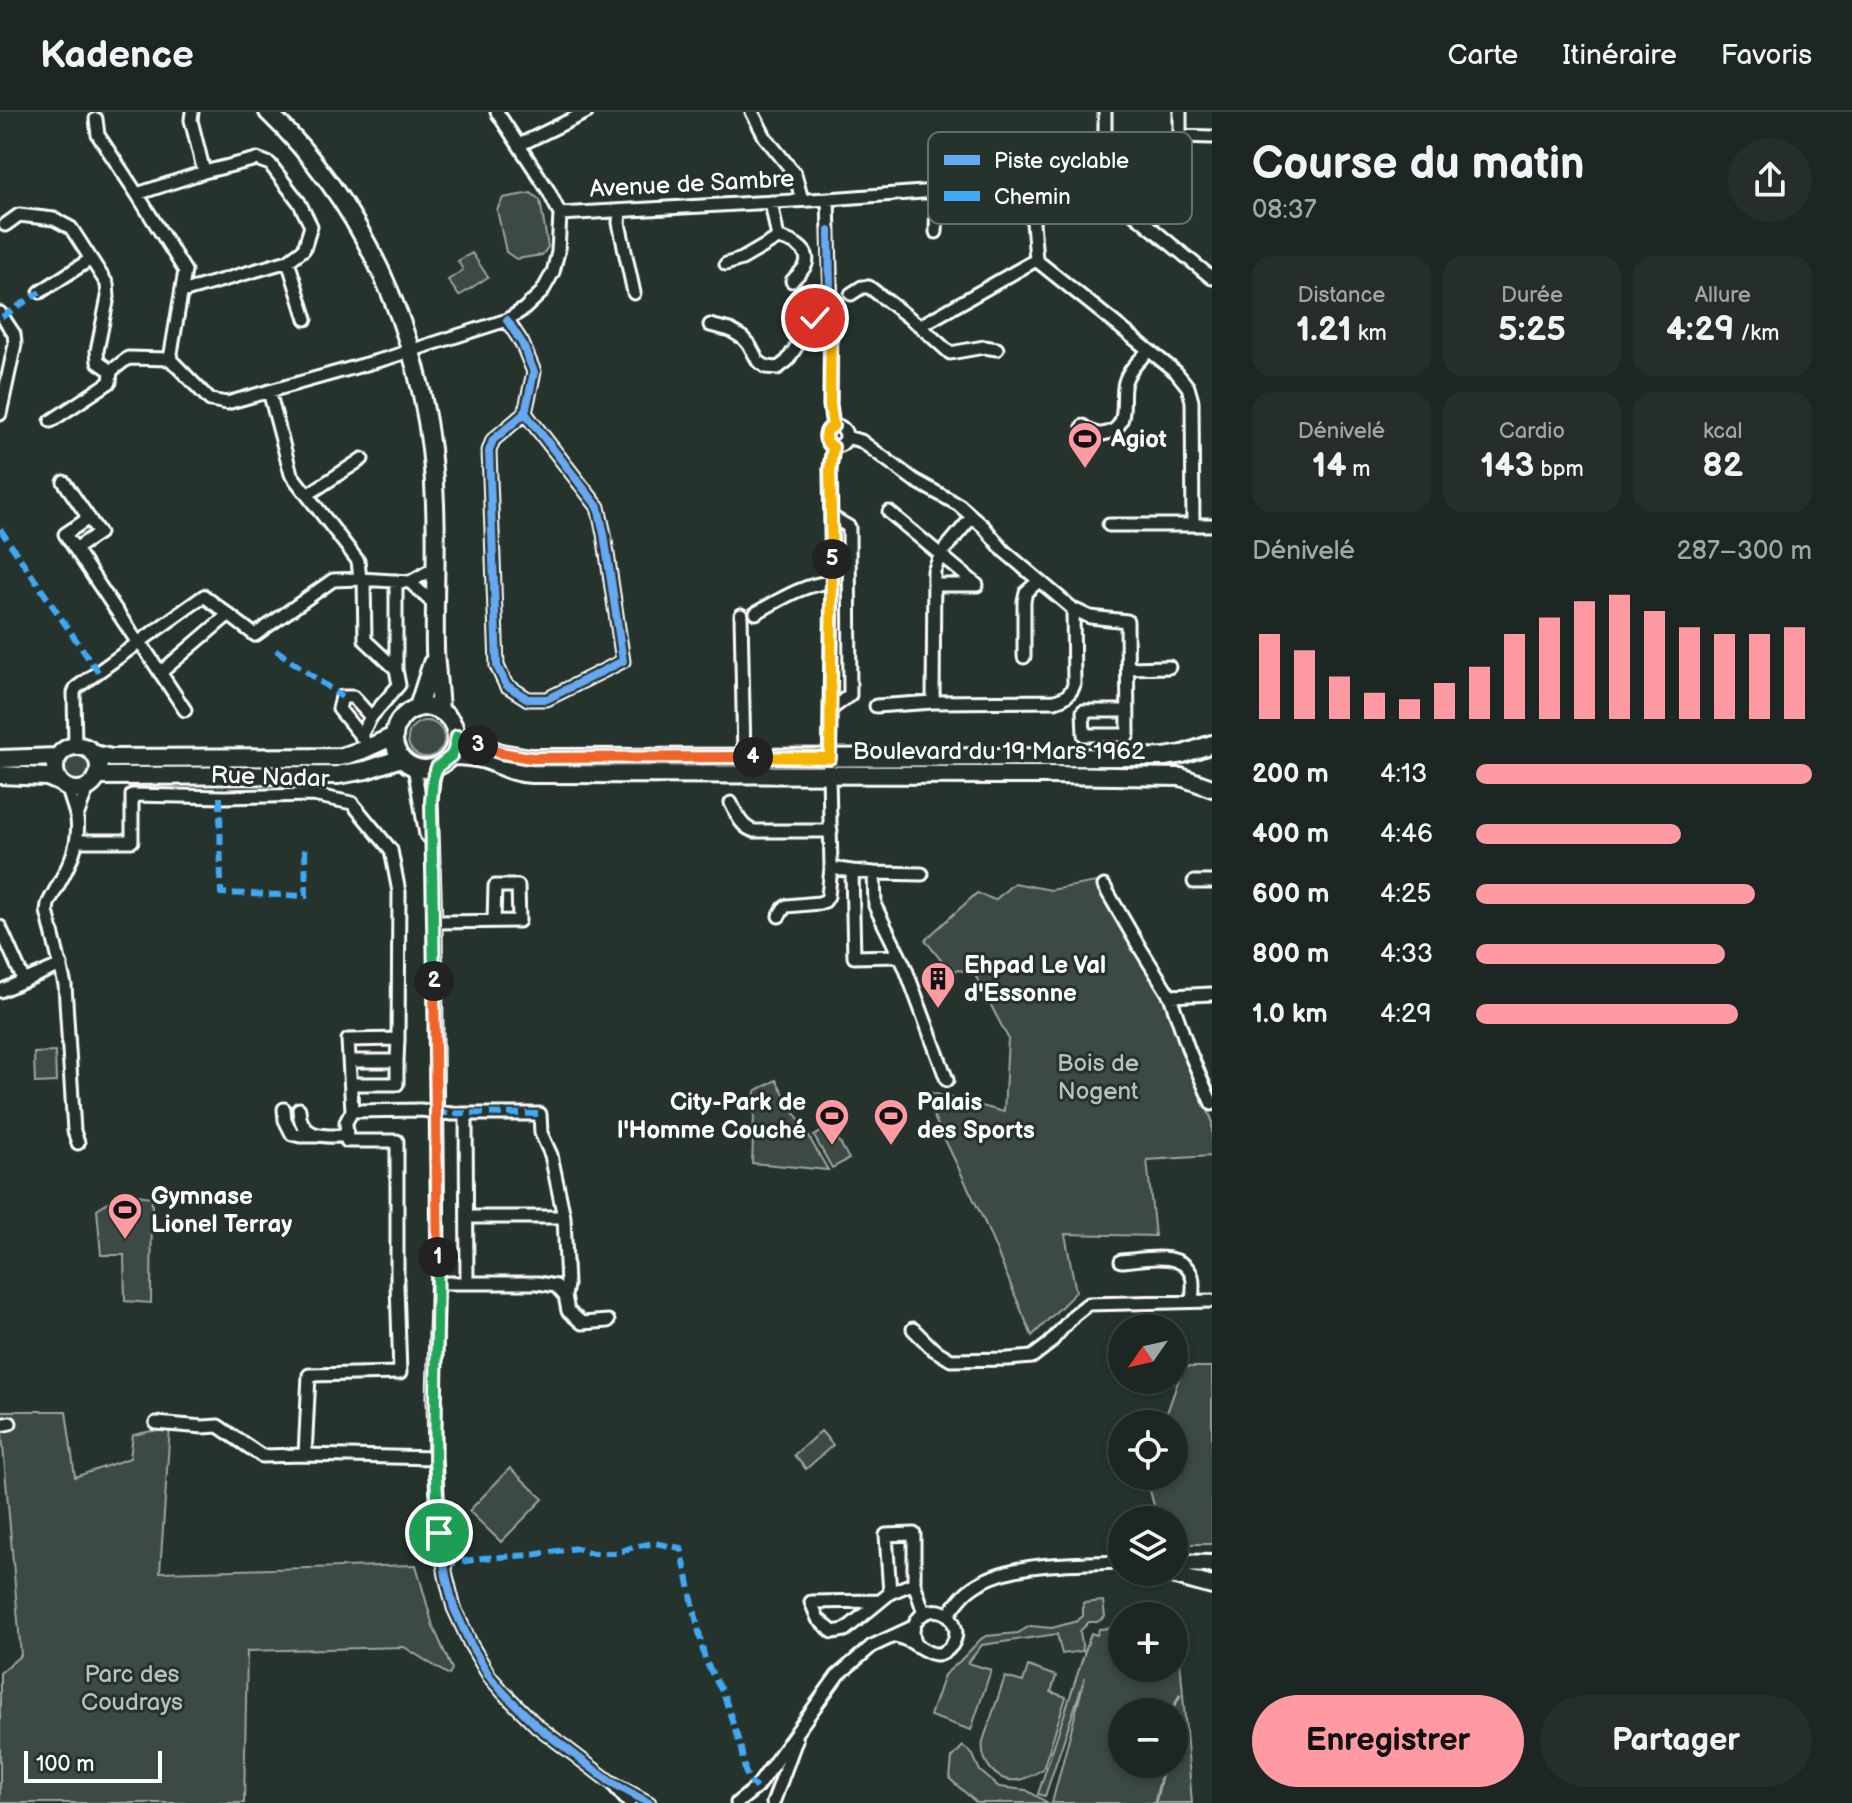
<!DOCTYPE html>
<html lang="fr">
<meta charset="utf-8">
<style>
body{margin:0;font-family:"Balsamiq Sans",sans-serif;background:#252e2a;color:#f1f3f6;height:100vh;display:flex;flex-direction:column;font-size:30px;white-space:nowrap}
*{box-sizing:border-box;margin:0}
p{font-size:26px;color:#a0a5a5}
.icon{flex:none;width:44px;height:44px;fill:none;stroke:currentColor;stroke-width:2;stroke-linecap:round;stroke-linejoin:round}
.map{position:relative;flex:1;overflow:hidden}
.drawer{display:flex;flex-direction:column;background:#1c2622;width:640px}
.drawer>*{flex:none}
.needle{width:52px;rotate:236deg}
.buttons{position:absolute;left:1108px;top:1202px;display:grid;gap:16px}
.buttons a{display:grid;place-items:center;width:80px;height:80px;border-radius:50%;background:#1c2622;box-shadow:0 4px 12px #0003,0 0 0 2px #3a4340;font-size:40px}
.scale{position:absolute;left:24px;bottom:20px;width:138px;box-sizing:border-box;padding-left:8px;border:4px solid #fff;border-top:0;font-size:22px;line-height:28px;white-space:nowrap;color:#fff;-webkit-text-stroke:6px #26332d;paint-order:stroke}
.pin{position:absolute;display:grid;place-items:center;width:68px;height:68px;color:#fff;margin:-34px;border:4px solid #fff;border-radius:50%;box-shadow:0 2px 8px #0007}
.km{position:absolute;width:40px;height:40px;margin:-20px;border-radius:50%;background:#222;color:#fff;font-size:22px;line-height:40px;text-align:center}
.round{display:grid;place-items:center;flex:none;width:84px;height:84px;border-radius:42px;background:#252e2a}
.overview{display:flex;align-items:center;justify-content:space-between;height:136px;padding:0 40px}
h1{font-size:44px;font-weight:600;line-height:60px}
.figures{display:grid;grid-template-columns:repeat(3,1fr);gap:12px;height:136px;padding:8px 40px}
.figures div{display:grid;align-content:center;border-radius:20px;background:#252e2a;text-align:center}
.figures b{font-size:34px;font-weight:600}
.figures small{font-size:22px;font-weight:400}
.figures p{font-size:22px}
.chart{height:224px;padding:16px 40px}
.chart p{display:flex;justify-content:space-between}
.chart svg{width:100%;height:144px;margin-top:8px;stroke:#ff9aa2;stroke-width:6}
.action{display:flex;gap:16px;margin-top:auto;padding:16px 40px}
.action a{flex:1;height:92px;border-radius:48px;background:#ff9aa2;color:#111;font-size:32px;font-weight:600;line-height:92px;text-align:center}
.action a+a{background:#252e2a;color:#f1f3f6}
ul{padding:0 40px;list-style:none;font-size:26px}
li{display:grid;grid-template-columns:128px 96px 1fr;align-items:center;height:60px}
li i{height:20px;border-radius:10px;background:#ff9aa2}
header{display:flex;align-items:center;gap:48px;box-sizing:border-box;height:112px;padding:0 40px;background:#1c2622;border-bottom:2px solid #3a4340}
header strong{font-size:38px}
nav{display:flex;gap:44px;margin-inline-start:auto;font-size:28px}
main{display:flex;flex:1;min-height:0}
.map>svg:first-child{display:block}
</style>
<header>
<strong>Kadence</strong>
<nav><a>Carte</a><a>Itinéraire</a><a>Favoris</a></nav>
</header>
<main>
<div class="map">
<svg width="1212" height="1691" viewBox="0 0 1212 1691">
<rect width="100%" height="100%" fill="#26332d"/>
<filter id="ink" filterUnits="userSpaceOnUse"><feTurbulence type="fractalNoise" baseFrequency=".0125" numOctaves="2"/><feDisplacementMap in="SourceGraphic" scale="16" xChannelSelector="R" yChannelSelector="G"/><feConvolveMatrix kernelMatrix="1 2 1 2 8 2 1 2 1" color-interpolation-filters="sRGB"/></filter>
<g filter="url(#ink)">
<path fill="#3e4944" stroke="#9ea4a2" stroke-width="2" fill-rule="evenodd" d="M531 81 540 88 548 135 542 143 516 147 506 140 497 98 503 86Z
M472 141 488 165 459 184 448 168 463 158 458 149Z
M408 627a18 18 0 1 1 36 0a18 18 0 1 1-36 0Z
M61 655a16 16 0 1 1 32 0a16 16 0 1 1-32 0Z
M1096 770 1174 894 1198 975 1212 1008V1044L1147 1048 1155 1124 1065 1122 1076 1180 1032 1224 985 1111 921 978 1004 1000 1008 926 973 859 949 858 925 828 977 781 995 788 1014 771 1051 778Z
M55 940 56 970 35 971 34 941Z
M776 968 828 1058 752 1051 755 979Z
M831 1014 849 1047 832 1056 814 1024Z
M122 1081 152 1085 151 1191 125 1189 124 1143H101L97 1097Z
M1183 1255H1212V1432H1174V1408H1158L1146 1364H1174V1312H1158L1168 1298Z
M0 1299H66L75 1365 130 1346 133 1323 170 1315 160 1460 416 1453 433 1514 452 1557 449 1563 404 1535 247 1539 244 1691H0V1561L21 1543Z
M821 1319 833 1333 806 1357 794 1343Z
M510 1356 543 1387 501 1430 469 1399Z
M1103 1489 1105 1505 1097 1510H1089L1080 1519 1083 1539 1062 1542 1057 1522 982 1533 968 1551 991 1558 971 1618 930 1604 944 1563 960 1549 981 1527 986 1524 1018 1521 1030 1514 1052 1516 1077 1509 1083 1504V1491Z
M1174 1511H1177L1192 1691H1052L1085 1565 1045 1684 1038 1682 1091 1521 1097 1523 1099 1517 1122 1515V1556H1174ZM1122 1600H1174V1652H1122Z
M1028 1554 1056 1564 1051 1580 1066 1585 1043 1657C1035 1662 1027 1667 1018 1668 996 1671 980 1650 983 1629L1005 1565 1023 1570Z
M963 1634 973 1643 980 1659 999 1675 1026 1678 1048 1691H977L950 1667 952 1646Z"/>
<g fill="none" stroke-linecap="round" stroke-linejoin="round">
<path stroke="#a4a9a7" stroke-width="3" d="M1171 1600 1180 1583
M1155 1691 1164 1652"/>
<defs>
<path id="street" d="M192 0 191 8 204 60
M752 0 765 25 795 62 802 88
M1105 0V78
M1180 0V24L1212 25
M96 7 98 23 137 82
M519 33 587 0
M1030 72 1036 148 1176 260 1188 275 1192 289 1193 413H1212
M828 87 831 191 830 293 833 314
M620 99 619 111 634 181
M560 102 828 87 1030 72 1078 73 1105 78 1212 166
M5 113 19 103 54 107 71 116 107 172 108 185 97 239 98 250 111 259
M936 120 937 78
M778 126C789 128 811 136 806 152 804 158 796 164 792 169
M288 149 306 207
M726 152 742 147 778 126 771 90
M40 180 91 147
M851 182 862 175H869L920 214
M0 201 14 222 15 232 0 302
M507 208 522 231 534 260 525 301 493 328 489 339 497 554 506 573 528 587H547L623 549 604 422 598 395 525 301
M710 213 730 218 743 226 750 234 758 249 766 255 778 256 787 249 815 206 831 191
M997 237 984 235 950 241 920 214 1036 148
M170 247 210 288 227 291 388 246 507 208 524 197 542 180 553 160 558 140 560 102 548 78 497 0
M170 247 185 159 137 82 204 60 257 47 270 52 299 90 311 114 304 137 288 149 182 180
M269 279 291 362 358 449 360 467
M51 309 110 270 111 259 128 246 170 247
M826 324a10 10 0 1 1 20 0a10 10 0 1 1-20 0Z
M1083 314C1090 320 1097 324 1107 321 1131 314 1120 287 1125 270 1128 258 1140 248 1148 239
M846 325 861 329 914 368 959 393 984 415 1004 439 1073 497 1090 505 1127 509 1128 623H1084L1083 599H1128
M64 370 99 421 75 437 138 531 76 576 74 581 75 634
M307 383 362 347
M889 400 977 473H934
M972 405 941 442 934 459 933 590 1055 589C1065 586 1070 583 1074 573L1073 497
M1109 413H1193
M75 437 65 422 89 406
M396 469V557
M410 470 435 493
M756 501C781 487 804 472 832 470
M741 503 744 644
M140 530 185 598
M138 531 204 484 255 523 333 468 360 467 410 470 435 456
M1024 545V489L1026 480 1039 469
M1128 556 1169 555
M160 561 228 503
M876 594 933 590
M830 598 850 583 849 415 832 405
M361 623 371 605 399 573 396 557 365 528 364 467
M364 628 339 597 342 585H353L371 605
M414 655 426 723
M437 655 433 667 431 689 435 810 438 1159 434 1284 435 1346 439 1421 446 1464 454 1496 471 1533 490 1565 503 1580 537 1614 609 1669 649 1691
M68 676C70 686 75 697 77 707 81 740 62 764 48 792L47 799 65 873 74 1019 78 1031
M731 691C737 703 741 715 754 719H831
M77 704 88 675
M77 729H132V683L225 685 313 683 352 691 391 738 399 780 398 927
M831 756 852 759 854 845 899 844
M852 759 874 761 875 794 905 855 947 968
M874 761 922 762
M1194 770H1212
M1104 774 1137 831 1170 884 1189 939 1212 992
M779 804 784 796 787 794 819 791 825 789 828 784 831 756 829 662 832 470 830 357 833 335
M435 810 519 809 518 774H495L494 809
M0 815 24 869
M0 879 61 853
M1170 884 1212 882
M350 949H397V972H352
M284 997 285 1008 292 1022 300 1024H317
M299 997C300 1028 325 1024 347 1024
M352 999 421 998 452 1002H540L541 1021 551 1043 564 1105 567 1173 565 1184 568 1199 582 1211 608 1209
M466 1002 467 1170
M467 1105H564
M1121 1149C1142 1148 1182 1137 1192 1164 1194 1171 1193 1181 1192 1189
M438 1171H538L556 1174 565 1184
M913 1217 933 1237 951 1248 1008 1247 1032 1245 1049 1232 1074 1203 1088 1192 1212 1189
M156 1311 203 1315 218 1314 262 1344 305 1343 435 1346
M0 1313 10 1311
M305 1343 309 1263 400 1261 397 1173V1029H347L346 1010 352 999 348 928 398 927 397 949
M914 1471 890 1481 886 1423 914 1422V1471L924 1501
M879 1489 811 1490 818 1507 833 1520 845 1518 890 1481
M948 1503C954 1495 961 1485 968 1479 1006 1448 1076 1452 1122 1450
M896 1524C902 1526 908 1528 914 1532 926 1539 939 1550 952 1533 955 1528 957 1521 955 1515 948 1485 901 1499 916 1533
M615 1675 629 1691
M737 1691 756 1676 837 1564 872 1534 913 1515
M773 1691 796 1628"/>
<path id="secondary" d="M268 0C374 102 431 247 435 392 437 441 434 489 435 538 436 558 439 578 440 599
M394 626a31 31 0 1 1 62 0a31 31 0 1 1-62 0Z
M418 595 432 551
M457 624 501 641 531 646 1164 645 1183 642 1212 632
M55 656a22 22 0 1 1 44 0a22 22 0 1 1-44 0Z
M94 642 111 646 340 645 363 638 394 624
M451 644C463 644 474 645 485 648 503 654 511 661 531 662L1049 663 1181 665 1212 676
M0 647 58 645
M0 663 47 665 61 671
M98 664 338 663 366 658 401 646
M1174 1451 1212 1452
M1161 1460 1212 1474"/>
</defs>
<use href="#street" stroke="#fff" stroke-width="17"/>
<use href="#secondary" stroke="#fff" stroke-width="22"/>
<use href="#street" stroke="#26332d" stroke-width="11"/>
<use href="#secondary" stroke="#26332d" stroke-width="16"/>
<path stroke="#3fa9f5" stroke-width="6" stroke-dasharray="12 6" stroke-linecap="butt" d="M2 205 40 180
M0 417 98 560
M276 538 342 585
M220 685 221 781 306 784 305 736
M436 1001 540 1002
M444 1453 483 1446 532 1443 577 1436 589 1441H617L633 1435 654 1431 681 1436 705 1548 724 1583 741 1637 745 1659 750 1670 756 1676"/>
<defs>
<path id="cycleway" d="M829 119 831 235 830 293
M507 208 522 231 534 260 525 301 493 328 489 339 497 554 506 573 528 587H547L623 549 604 422 598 395 525 301
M830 357 832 470 831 631
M437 655 433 667 431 689 435 810 438 1159 434 1284 435 1346 439 1421 446 1464 454 1496 471 1533 490 1565 503 1580 537 1614 609 1669 649 1691"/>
</defs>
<use href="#cycleway" stroke="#26332d" stroke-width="13"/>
<use href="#cycleway" stroke="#66a8f1" stroke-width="8"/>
</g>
</g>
<g fill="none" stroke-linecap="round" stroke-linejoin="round" filter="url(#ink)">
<defs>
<path id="split-1" d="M438 1145 435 1346 439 1421"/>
<path id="split-2" d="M434 869 438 1145"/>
<path id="split-3" d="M434 869 431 689 433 667 437 655 451 644 454 638 457 624 478 633"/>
<path id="split-4" d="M478 633 501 641 531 646 753 645"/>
<path id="split-5" d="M753 645 830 646 832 447"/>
<path id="split-6" d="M815 206 831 191 830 293 833 314C823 320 823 329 833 335L830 357 832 447"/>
</defs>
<use href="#split-1" stroke="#fff" stroke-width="16"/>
<use href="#split-2" stroke="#fff" stroke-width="16"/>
<use href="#split-3" stroke="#fff" stroke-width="16"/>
<use href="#split-4" stroke="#fff" stroke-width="16"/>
<use href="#split-5" stroke="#fff" stroke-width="16"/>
<use href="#split-6" stroke="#fff" stroke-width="16"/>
<use href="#split-1" stroke="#22a559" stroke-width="10"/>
<use href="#split-2" stroke="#f0652b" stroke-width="10"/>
<use href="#split-3" stroke="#22a559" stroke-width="10"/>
<use href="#split-4" stroke="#f0652b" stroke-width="10"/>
<use href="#split-5" stroke="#f5b400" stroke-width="10"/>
<use href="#split-6" stroke="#f5b400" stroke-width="10"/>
</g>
<defs>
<symbol id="stadium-pin" viewBox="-11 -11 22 30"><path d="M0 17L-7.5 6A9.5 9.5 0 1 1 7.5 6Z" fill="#ff9aa2" stroke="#26332d"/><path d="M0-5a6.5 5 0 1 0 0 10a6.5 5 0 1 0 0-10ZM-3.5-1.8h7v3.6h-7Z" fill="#111"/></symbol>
<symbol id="building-pin" viewBox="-11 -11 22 30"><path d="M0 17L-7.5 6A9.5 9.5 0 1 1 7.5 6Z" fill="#ff9aa2" stroke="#26332d"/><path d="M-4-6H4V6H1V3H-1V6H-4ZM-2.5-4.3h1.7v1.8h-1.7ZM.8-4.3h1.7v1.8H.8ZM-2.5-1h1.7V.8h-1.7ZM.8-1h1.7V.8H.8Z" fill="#111"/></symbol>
</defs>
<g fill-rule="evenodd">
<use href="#stadium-pin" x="1065" y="307" width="40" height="54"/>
<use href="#building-pin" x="918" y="847" width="40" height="54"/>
<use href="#stadium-pin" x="812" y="984" width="40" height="54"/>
<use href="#stadium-pin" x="871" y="984" width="40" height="54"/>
<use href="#stadium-pin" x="105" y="1078" width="40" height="54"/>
</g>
<g text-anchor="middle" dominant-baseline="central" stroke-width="6" stroke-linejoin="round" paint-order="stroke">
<g font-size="24" fill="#fff" stroke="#26332d">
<text transform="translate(692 72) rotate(-3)">Avenue de Sambre</text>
<text x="999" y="639">Boulevard du 19 Mars 1962</text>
<text transform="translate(270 665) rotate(2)">Rue Nadar</text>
</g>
<g font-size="24" font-weight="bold" fill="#fff" stroke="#26332d" text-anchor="start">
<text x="1111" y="327">Agiot</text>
<text x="964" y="853">Ehpad Le Val<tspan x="964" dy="28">d'Essonne</tspan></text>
<text x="806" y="990" text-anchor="end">City-Park de<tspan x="806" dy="28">l'Homme Couché</tspan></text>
<text x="917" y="990">Palais<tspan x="917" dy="28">des Sports</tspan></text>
<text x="151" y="1084">Gymnase<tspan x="151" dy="28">Lionel Terray</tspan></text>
</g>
<g font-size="24" fill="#bbbfbe" stroke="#26332d">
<text x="1098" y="951">Bois de<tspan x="1098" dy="28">Nogent</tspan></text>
<text x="132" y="1562">Parc des<tspan x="132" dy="28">Coudrays</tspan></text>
</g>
</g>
<rect x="928" y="20" width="264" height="92" rx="12" fill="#26332d" stroke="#67706c" stroke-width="2"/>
<rect x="944" y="43" width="36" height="10" fill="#66a8f1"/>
<rect x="944" y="79" width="36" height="10" fill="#3fa9f5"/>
<g font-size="22" fill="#fff">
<text x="994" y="56">Piste cyclable</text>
<text x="994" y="92">Chemin</text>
</g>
</svg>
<div class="buttons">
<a><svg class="needle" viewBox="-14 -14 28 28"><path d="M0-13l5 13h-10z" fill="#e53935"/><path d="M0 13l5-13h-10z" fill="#a0a5a5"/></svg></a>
<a><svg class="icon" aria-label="locate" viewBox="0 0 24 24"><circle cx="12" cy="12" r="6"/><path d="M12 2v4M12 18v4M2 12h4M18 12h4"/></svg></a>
<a><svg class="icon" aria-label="layers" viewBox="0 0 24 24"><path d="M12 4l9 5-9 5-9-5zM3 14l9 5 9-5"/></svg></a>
<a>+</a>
<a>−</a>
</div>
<div class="scale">100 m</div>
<div class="pin" style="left:439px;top:1421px;background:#1e9e55"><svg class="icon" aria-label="arrive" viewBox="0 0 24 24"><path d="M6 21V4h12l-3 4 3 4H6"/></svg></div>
<div class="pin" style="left:815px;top:206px;background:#d93025"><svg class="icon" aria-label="check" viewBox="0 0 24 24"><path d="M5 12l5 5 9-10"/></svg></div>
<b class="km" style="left:438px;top:1145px">1</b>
<b class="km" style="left:434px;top:869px">2</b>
<b class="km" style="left:478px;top:633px">3</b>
<b class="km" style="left:753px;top:645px">4</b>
<b class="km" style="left:832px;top:447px">5</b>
</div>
<section class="drawer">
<div class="overview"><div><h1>Course du matin</h1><p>08:37</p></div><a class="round"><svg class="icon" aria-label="share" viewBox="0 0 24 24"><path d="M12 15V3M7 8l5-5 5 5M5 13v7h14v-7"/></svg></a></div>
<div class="figures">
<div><p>Distance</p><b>1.21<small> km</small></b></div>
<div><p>Durée</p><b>5:25</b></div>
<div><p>Allure</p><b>4:29<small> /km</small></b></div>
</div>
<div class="figures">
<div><p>Dénivelé</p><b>14<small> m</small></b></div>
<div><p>Cardio</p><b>143<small> bpm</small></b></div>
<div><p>kcal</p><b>82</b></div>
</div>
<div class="chart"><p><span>Dénivelé</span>287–300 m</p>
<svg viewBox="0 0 160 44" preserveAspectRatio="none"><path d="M5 44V18M15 44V23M25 44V31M35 44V36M45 44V38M55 44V33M65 44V28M75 44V18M85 44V13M95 44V8M105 44V6M115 44V11M125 44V16M135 44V18M145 44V18M155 44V16"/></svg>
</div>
<ul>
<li><b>200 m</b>4:13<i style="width:100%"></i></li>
<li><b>400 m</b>4:46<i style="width:61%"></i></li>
<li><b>600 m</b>4:25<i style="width:83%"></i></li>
<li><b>800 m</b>4:33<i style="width:74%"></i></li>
<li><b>1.0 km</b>4:29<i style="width:78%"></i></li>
</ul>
<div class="action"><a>Enregistrer</a><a>Partager</a></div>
</section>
</main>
